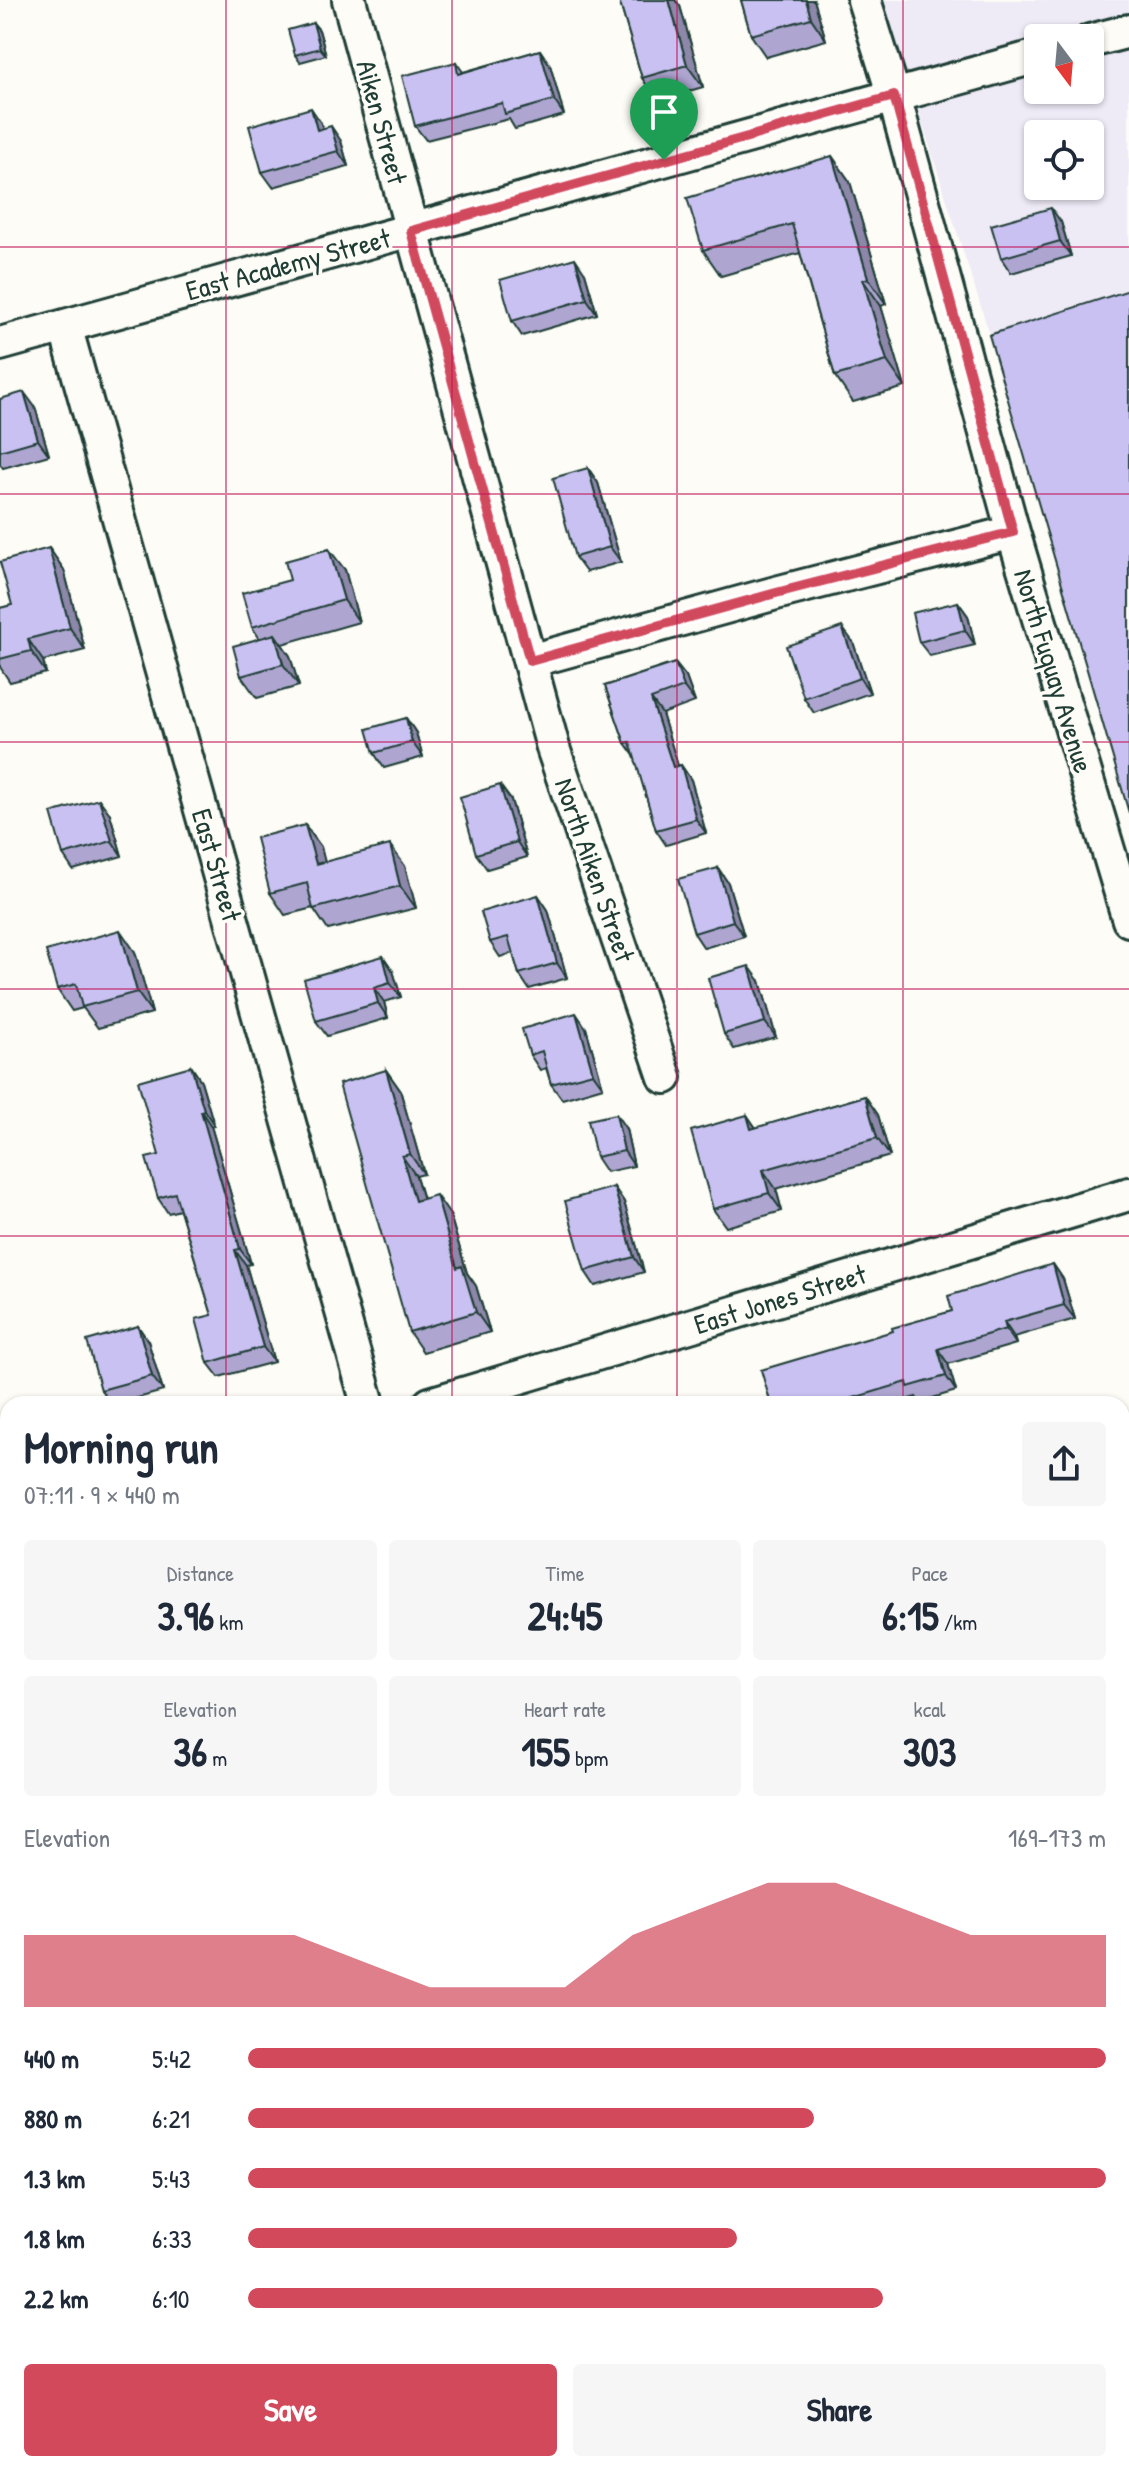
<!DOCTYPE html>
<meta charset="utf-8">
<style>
body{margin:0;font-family:"Patrick Hand",sans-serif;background:#f6f6f7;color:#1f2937;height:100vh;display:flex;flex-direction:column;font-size:30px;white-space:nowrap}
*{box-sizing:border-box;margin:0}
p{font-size:26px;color:#747a83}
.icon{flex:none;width:44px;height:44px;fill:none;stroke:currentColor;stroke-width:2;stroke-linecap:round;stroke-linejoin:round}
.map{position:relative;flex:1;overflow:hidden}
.sheet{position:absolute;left:0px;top:1396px;width:1130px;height:1076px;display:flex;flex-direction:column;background:#fff;border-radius:24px 24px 0 0;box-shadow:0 2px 6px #0004}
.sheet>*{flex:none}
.needle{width:52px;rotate:164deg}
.buttons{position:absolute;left:1024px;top:24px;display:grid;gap:16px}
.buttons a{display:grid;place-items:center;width:80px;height:80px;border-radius:8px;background:#fff;box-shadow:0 2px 6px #0004;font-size:40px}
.pin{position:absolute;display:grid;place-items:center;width:68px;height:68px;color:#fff;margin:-82px -34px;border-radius:50% 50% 50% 0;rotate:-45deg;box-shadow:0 0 8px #0007}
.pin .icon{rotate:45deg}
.round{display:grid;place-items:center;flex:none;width:84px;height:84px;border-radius:8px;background:#f6f6f7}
.overview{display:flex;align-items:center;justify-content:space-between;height:136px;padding:0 24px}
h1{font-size:44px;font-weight:800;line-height:60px}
.figures{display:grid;grid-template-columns:repeat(3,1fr);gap:12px;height:136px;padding:8px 24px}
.figures div{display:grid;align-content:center;border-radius:8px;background:#f6f6f7;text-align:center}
.figures b{font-size:40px;font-weight:800}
.figures small{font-size:22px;font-weight:400}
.figures p{font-size:22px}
.chart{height:224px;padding:16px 24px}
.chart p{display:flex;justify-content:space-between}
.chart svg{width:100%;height:144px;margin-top:8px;fill:#d1495b;opacity:.7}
.action{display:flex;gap:16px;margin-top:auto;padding:16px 24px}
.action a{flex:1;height:92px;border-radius:8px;background:#d1495b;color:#fff;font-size:32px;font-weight:800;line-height:92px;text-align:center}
.action a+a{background:#f6f6f7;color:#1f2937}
ul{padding:0 24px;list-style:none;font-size:26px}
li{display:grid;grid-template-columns:128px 96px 1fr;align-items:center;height:60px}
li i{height:20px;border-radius:10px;background:#d1495b}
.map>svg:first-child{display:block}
</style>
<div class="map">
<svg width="1129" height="2472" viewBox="0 0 1129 2472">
<rect width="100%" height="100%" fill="#fdfcf7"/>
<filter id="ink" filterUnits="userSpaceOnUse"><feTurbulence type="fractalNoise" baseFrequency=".0125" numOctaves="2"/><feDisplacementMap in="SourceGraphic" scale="16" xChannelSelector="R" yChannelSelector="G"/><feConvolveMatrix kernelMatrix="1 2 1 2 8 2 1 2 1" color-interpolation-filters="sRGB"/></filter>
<g filter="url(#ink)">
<path fill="#eeeaf6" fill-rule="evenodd" d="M883 0H1129V805L995 351ZM1038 38H1090V90H1038ZM1038 134H1090V186H1038Z"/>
<path fill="#b5d994" stroke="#6a8b64" stroke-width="2" d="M1129 2200V2472H853L846 2464H1122V2204Z
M432 2464H676L669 2472H423Z"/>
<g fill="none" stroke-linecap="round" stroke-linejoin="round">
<defs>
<path id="minor" d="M349 0 554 751 665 1077
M864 0 894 96 1013 532 1129 920
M1090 41 1129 31
M65 326 368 1404
M0 344 1038 56
M530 661 776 593 1013 532
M430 1404 1129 1194
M0 1534 8 1531
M1122 1714 1129 1712
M1122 1866 1129 1891
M0 2005 8 2003"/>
</defs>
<use href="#minor" stroke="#1f3d34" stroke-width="38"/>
<use href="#minor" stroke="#fdfcf7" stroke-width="32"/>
</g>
<path fill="#aea6d1" stroke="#1f3d34" stroke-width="2" d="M619 0H675L680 6 703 87 657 100 642 78Z
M741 0H814L826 40 766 57 751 35Z
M313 23 319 30 326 55 300 62 295 55Z
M540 50 550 65 564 115 515 129 509 119 426 140 415 126 456 62 463 72Z
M321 123 323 129 341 141 348 166 273 187 262 172Z
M832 156 850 182 886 304 881 306 905 387 853 402 835 376 800 253 721 276 703 250Z
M1061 222 1071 256 1011 273 1001 258Z
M585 273 597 314 522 336 512 321Z
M0 399 35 407 49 455 3 468 0 464Z
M588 468 598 483 621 562 586 572 575 557Z
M49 548 64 570 85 650 43 661 46 673 10 682 0 667V608L12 605Z
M345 570 359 622 282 644 290 656 299 686 257 698 241 676 260 639 252 627Z
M958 602 968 616 975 645 930 656 919 642Z
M853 642 870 693 814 713 804 698Z
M675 663 686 677 695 702 662 714 678 766 681 765 691 780 706 833 666 845 656 830 635 757 625 743 605 686Z
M406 718 416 733 423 757 384 768 374 753Z
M511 800 527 857 487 869 476 854Z
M110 814 122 856 73 870 63 855Z
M305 825 321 847 324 862 405 866 416 908 328 930 313 908 285 915 270 893Z
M718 868 728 883 744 936 704 948 694 933Z
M538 895 548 910 567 978 529 989 519 974 513 953 500 957 490 942Z
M135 952 152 1013 98 1028 83 1008 72 1011 57 989Z
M383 956 393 971 401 997 384 1002 388 1018 327 1036 316 1021Z
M760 981 776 1037 734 1049 724 1034Z
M586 1028 603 1087 562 1099 551 1084 546 1068 540 1070 530 1055Z
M191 1066 201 1081 214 1125 211 1126 251 1264 246 1265 274 1362 219 1377 208 1363 212 1315 180 1210 168 1213 158 1198 159 1155Z
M386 1070 400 1090 424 1174 416 1176 423 1199 450 1215 467 1273 476 1286 490 1332 423 1352 409 1332Z
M865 1096 878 1115 890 1156 776 1189 782 1211 726 1227 713 1209 747 1115 756 1128Z
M626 1129 634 1166 606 1172 596 1157Z
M614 1187 624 1202 644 1272 595 1286 585 1271Z
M1053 1264 1063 1279 1075 1319 1014 1337 1016 1344 948 1364 956 1391 919 1402 916 1397 893 1404H771L893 1331 952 1311Z
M138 1326 148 1341 163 1391 116 1404H111L101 1390Z
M1129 1503V1586L1122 1588V1505Z
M8 1560V1629L0 1631V1562Z
M0 1718 8 1753V1760L0 1762Z
M8 1788V1852L0 1853V1789Z
M8 1881V1944L0 1945V1882Z
M156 2464H279L280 2472H161Z"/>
<path fill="#8d87aa" stroke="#1f3d34" stroke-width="2" d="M669 0H675L680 6 703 87 687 65Z
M806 0H814L826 40 811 18Z
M313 23 319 30 326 55 320 48Z
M540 50 550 65 564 115 554 100Z
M311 108 321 123 327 145 317 130Z
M331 126 341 141 348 166 338 151Z
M832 156 850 182 886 304 868 278Z
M1051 208 1061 222 1071 256 1060 241Z
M575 258 585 273 597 314 587 299Z
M863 280 881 306 905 387 887 361Z
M24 392 35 407 49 455 38 440Z
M588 468 598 483 621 562 610 547Z
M49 548 64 570 85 650 70 628Z
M329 549 345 570 359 622 344 600Z
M958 602 968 616 975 645 965 630Z
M842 627 853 642 870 693 860 678Z
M275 634 290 656 299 686 283 664Z
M28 639 43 661 46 673 31 651Z
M675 663 686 677 695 702 684 687Z
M651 699 662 714 683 782 673 767Z
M406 718 416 733 423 757 412 742Z
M681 765 691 780 706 833 696 819Z
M500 785 511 800 527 857 517 842Z
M99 799 110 814 122 856 112 841Z
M305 825 321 847 331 886 316 864Z
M390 845 405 866 416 908 400 886Z
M718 868 728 883 744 936 733 921Z
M538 895 548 910 567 978 557 963Z
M120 930 135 952 152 1013 137 992Z
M383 956 393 971 401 997 390 983Z
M749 966 760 981 776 1037 765 1022Z
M374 988 384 1002 388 1018 378 1003Z
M576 1013 586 1028 603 1087 593 1073Z
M191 1066 201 1081 214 1125 204 1110Z
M386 1070 400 1090 424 1174 410 1154Z
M865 1096 878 1115 890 1156 877 1138Z
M201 1111 211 1126 251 1264 240 1249Z
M616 1114 626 1129 634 1166 624 1151Z
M747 1115 760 1134 751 1129Z
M402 1156 416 1176 429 1221 415 1201Z
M763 1170 776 1189 782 1211 769 1193Z
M614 1187 624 1202 644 1272 634 1257Z
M436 1195 450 1215 467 1273 476 1286 490 1332 476 1312 457 1268Z
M235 1250 246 1265 274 1362 263 1347Z
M1053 1264 1063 1279 1075 1319 1064 1305Z
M1004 1322 1014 1337 1016 1344 1006 1329Z
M138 1326 148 1341 163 1391 152 1376Z
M938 1349 948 1364 956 1391 946 1376Z
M0 1718 8 1753V1757L0 1746Z
M270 2464H279L280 2472H276Z"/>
<path fill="#cac1f3" stroke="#1f3d34" stroke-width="2" d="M619 0H669L687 65 642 78Z
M741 0H806L811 18 751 35Z
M313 23 320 48 295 55 288 30Z
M540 50 554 100 505 114 502 103 415 126 402 76 456 62 458 74Z
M311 108 317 130 331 126 338 151 262 172 249 126Z
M832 156 868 278 863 280 887 361 835 376 792 224 703 250 687 198Z
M1051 208 1060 241 1001 258 991 225Z
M575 258 587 299 512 321 500 280Z
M1129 290V813L989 335Z
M24 392 38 440 0 451V399Z
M588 468 610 547 575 557 553 478Z
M49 548 70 628 28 639 31 651 0 659V608L12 605 0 562Z
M329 549 344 600 252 627 242 593 290 580 285 561Z
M958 602 965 630 919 642 912 613Z
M842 627 860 678 804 698 786 646Z
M275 634 283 664 241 676 233 646Z
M675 663 684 687 651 699 673 767 681 765 696 819 656 830 630 742 625 743 605 686Z
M406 718 412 742 374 753 367 729Z
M500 785 517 842 476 854 460 797Z
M99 799 112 841 63 855 51 813Z
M305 825 316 864 390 845 400 886 313 909 307 883 270 893 256 838Z
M718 868 733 921 694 933 678 879Z
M538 895 557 963 519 974 508 937 490 942 481 912Z
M120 930 137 992 82 1007 76 984 57 989 46 951Z
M383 956 390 983 374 988 378 1003 316 1021 304 979Z
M749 966 765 1022 724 1034 708 978Z
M576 1013 593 1073 551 1084 542 1051 530 1055 522 1029Z
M191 1066 204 1110 201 1111 240 1249 235 1250 263 1347 208 1363 196 1319 212 1315 175 1193 158 1198 146 1158 159 1155 138 1081Z
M386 1070 410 1154 402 1156 415 1201 436 1195 457 1268 462 1266 476 1312 409 1332 339 1084Z
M865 1096 877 1138 763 1170 769 1193 713 1209 691 1131 747 1115 751 1129Z
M616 1114 624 1151 596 1157 588 1120Z
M614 1187 634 1257 585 1271 565 1201Z
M1053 1264 1064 1305 1004 1322 1006 1329 938 1349 946 1376 908 1387 907 1382 833 1404H771L761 1370 893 1331 892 1328 952 1311 948 1296Z
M138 1326 152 1376 101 1390 87 1341Z
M1129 1503V1560L1122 1562V1505Z
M8 1560V1603L0 1605V1562Z
M8 1788V1836L0 1837V1789Z
M8 1881V1927L0 1928V1882Z"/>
</g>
<g fill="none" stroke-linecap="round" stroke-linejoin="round" filter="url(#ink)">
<defs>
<path id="route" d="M894 96 1013 532 776 593 530 661 411 231Z"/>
</defs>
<use href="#route" stroke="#fff" stroke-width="16"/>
<use href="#route" stroke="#d1495b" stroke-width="10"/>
</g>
<path fill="none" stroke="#c2185b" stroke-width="2" stroke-opacity="0.55" d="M226 0V1404M452 0V1404M677 0V1404M903 0V1404M0 247H1129M0 494H1129M0 742H1129M0 989H1129M0 1236H1129M0 1483H8M1122 1483H1129M0 1730H8M1122 1730H1129M0 1978H8M1122 1978H1129M0 2225H8M1122 2225H1129M226 2464V2472M452 2464V2472M677 2464V2472M903 2464V2472"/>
<g text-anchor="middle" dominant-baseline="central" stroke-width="7" stroke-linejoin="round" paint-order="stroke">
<g font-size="28" fill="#1f3d34" stroke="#fdfcf7">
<text transform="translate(382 122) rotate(75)">Aiken Street</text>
<text transform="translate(288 264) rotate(-15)">East Academy Street</text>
<text transform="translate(1054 671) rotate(73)">North Fuquay Avenue</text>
<text transform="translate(217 865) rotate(74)">East Street</text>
<text transform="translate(595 870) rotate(71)">North Aiken Street</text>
<text transform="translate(780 1299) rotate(-17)">East Jones Street</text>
</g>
</g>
</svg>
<div class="buttons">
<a><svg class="needle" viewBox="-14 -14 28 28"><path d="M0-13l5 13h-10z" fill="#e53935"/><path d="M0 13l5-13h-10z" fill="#747a83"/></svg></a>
<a><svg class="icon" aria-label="locate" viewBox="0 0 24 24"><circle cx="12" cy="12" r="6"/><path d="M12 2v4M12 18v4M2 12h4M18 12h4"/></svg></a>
</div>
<div class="pin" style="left:664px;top:160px;background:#1e9e55"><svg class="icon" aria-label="arrive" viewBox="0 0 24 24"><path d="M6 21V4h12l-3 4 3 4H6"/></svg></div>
<section class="sheet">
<div class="overview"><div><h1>Morning run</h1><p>07:11 · 9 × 440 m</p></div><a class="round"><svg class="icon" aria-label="share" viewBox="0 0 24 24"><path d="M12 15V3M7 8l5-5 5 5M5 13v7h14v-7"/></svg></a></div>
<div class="figures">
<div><p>Distance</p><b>3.96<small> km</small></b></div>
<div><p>Time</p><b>24:45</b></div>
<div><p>Pace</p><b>6:15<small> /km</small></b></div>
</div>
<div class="figures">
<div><p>Elevation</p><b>36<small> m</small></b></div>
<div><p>Heart rate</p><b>155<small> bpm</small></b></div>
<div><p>kcal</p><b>303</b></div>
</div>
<div class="chart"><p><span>Elevation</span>169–173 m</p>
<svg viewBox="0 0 160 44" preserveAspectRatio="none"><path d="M0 44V22L10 22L20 22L30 22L40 22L50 30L60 38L70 38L80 38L90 22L100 14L110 6L120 6L130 14L140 22L150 22L160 22V44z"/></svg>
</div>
<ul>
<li><b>440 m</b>5:42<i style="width:100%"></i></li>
<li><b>880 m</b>6:21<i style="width:66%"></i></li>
<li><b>1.3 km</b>5:43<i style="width:100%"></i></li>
<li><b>1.8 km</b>6:33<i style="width:57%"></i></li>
<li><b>2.2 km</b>6:10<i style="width:74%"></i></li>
</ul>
<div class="action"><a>Save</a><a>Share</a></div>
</section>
</div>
